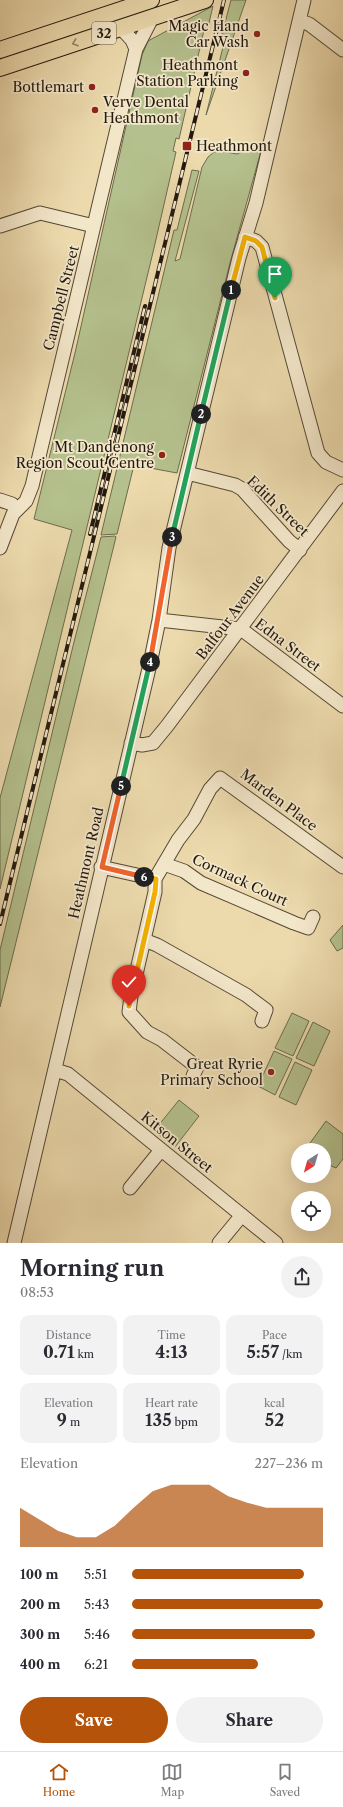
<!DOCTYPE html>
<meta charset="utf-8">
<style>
body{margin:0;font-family:"Libre Caslon Text",serif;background:#f2f2f3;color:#2b2b33;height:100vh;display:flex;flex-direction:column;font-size:15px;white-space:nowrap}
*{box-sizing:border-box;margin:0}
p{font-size:13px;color:#7c7c81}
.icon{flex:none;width:22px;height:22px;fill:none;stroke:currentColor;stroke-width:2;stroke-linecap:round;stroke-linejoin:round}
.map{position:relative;height:1243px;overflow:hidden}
.details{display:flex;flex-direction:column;background:#fff;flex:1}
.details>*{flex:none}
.needle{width:26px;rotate:217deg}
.buttons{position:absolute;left:291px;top:1143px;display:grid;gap:8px}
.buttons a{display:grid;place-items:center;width:40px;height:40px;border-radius:50%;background:#fff;box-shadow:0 4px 16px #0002;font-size:20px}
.pin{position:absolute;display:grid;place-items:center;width:34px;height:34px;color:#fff;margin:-41px -17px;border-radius:50% 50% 50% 0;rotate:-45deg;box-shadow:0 0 4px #0007}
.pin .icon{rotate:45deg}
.km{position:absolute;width:20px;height:20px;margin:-10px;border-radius:50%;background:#222;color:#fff;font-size:11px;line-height:20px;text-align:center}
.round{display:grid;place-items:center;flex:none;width:42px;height:42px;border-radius:21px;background:#f2f2f3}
.overview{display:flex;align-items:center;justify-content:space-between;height:68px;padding:0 20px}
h1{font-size:22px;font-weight:700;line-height:30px}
.stats{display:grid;grid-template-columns:repeat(3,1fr);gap:6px;height:68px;padding:4px 20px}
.stats div{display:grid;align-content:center;border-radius:10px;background:#f2f2f3;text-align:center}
.stats b{font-size:17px;font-weight:700}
.stats small{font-size:11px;font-weight:400}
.stats p{font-size:11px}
.chart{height:112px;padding:8px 20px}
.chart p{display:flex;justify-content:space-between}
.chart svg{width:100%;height:72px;margin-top:4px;fill:#b45309;opacity:.7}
.primary-button{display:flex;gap:8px;margin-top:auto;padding:8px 20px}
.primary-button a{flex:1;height:46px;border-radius:24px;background:#b45309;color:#fff;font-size:16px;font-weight:700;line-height:46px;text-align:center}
.primary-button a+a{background:#f2f2f3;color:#2b2b33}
ul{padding:0 20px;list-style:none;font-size:13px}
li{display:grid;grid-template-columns:64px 48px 1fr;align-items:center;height:30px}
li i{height:10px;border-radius:5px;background:#b45309}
.dock{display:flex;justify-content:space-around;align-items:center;height:56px;border-top:1px solid #e1e1e2;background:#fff;font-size:11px;color:#7c7c81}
.dock a{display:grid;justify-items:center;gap:2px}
.dock .selected{color:#b45309}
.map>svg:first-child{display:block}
</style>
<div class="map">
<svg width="343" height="1243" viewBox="0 0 343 1243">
<rect width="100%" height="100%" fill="#ecdaad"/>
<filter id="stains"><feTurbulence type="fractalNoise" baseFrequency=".005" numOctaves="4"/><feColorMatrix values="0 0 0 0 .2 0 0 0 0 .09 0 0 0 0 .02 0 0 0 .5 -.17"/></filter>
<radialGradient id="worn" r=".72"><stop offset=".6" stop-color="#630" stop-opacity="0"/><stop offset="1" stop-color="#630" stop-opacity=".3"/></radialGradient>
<path fill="#b4c08d" stroke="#6c6c4e" d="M231 0H246L206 115 226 35 222 34Z
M213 6 207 31 204 30 179 139 176 138 173 151 176 152 154 248 0 889V798L72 530 34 519 75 353 142 55 148 41Z
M247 149 261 151 230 263 177 473 134 465 117 534 101 535 174 230H177L192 170 199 171 175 261 180 259 202 167 208 157 214 152 220 151 237 154Z
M115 536 116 537 0 1007V950L73 646 101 537Z
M343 925V948L337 951 330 940Z
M292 1013 309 1021 293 1056 275 1048Z
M313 1022 330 1031 314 1066 296 1058Z
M274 1051 292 1059 275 1095 258 1086Z
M295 1062 312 1070 296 1105 279 1097Z
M179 1100 199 1116 175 1147 154 1131Z
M326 1121 343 1134V1159L336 1168 324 1163V1150H305Z"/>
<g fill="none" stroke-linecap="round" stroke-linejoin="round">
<defs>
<path id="minor" d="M300 21 309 24 343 50
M121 28 132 40 136 49
M0 226 40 213 94 226
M245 237 256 241 262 247 318 453 326 462 343 470
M187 473 235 485 242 489 289 541 300 550
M0 500 12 504 17 509
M0 548 13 514 26 501 32 486 136 49 152 18
M159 620 241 629 343 706
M131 743 142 745 153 743 167 726 343 491
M164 864 184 871 201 883 294 923 308 928 313 917
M101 867 155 879V892L131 996 129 1012 147 1032 162 1040 197 1067 193 1076
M155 879 178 840 194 819 210 789 220 778 343 867
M144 940 157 945 246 995 266 1010 262 1021
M55 1070 68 1074 276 1243
M130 1188 161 1150
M14 1243 150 664 159 620 169 548 239 258 256 203 304 0
M219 1243 242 1215"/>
<path id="major" d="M0 50 151 0
M0 68 205 0"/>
</defs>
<use href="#minor" stroke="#554936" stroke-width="15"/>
<use href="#major" stroke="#23190f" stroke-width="18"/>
<use href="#minor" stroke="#f3e7ca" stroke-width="13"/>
<use href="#major" stroke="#ecdaad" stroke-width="16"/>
<defs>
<path id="rail" d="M90 534 145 306
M0 924 224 0"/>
</defs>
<use href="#rail" stroke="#23190f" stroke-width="4"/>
<use href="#rail" stroke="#f3e7ca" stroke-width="2.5" stroke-dasharray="8" stroke-linecap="butt"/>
</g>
<defs><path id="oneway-chevron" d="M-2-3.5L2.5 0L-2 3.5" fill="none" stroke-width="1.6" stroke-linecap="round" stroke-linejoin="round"/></defs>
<use stroke="#928366" href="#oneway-chevron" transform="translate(75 43) rotate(161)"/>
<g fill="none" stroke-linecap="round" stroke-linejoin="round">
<defs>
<path id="split-1" d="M231 290 245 237 256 241 262 247 275 298"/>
<path id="split-2" d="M201 414 231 290"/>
<path id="split-3" d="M172 537 201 414"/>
<path id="split-4" d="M150 662 172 537"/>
<path id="split-5" d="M121 786 150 662"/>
<path id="split-6" d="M121 786 102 867 144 877"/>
<path id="split-7" d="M129 1006 155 892 156 879 144 877"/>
</defs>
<use href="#split-1" stroke="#fff" stroke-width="8"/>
<use href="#split-2" stroke="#fff" stroke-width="8"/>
<use href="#split-3" stroke="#fff" stroke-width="8"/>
<use href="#split-4" stroke="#fff" stroke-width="8"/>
<use href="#split-5" stroke="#fff" stroke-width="8"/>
<use href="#split-6" stroke="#fff" stroke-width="8"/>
<use href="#split-7" stroke="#fff" stroke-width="8"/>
<use href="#split-1" stroke="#f5b400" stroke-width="5"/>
<use href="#split-2" stroke="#22a559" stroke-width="5"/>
<use href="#split-3" stroke="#22a559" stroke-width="5"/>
<use href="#split-4" stroke="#f0652b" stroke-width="5"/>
<use href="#split-5" stroke="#22a559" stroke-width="5"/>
<use href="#split-6" stroke="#f0652b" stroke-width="5"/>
<use href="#split-7" stroke="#f5b400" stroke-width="5"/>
</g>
<g fill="#8f2418" stroke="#f3e7ca" stroke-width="1.5">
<circle cx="257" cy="34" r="4"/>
<circle cx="246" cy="73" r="4"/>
<circle cx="92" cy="87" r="4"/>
<circle cx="95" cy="110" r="4"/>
<rect x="182" y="141" width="10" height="10" rx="2"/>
<circle cx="162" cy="455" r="4"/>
<circle cx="271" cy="1072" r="4"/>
</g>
<g text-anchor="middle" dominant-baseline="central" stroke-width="3.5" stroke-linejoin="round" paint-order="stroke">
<rect fill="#f3e7ca" stroke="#615747" stroke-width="1" x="92" y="22" width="24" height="22" rx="3"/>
<g font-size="13" font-weight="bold" fill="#23190f">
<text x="104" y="33">32</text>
</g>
<g font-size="14" fill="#23190f" stroke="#f3e7ca" text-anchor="end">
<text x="249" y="26">Magic Hand<tspan x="249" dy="16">Car Wash</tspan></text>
<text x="238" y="65">Heathmont<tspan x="238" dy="16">Station Parking</tspan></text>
<text x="84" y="87">Bottlemart</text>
<text x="103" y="102" text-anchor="start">Verve Dental<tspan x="103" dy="16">Heathmont</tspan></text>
<text x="196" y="146" text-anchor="start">Heathmont</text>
<text x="154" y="447">Mt Dandenong<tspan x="154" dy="16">Region Scout Centre</tspan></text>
<text x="263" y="1064">Great Ryrie<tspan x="263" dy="16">Primary School</tspan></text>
</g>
<g font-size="14" fill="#23190f" stroke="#f3e7ca">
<text transform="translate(61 298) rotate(-76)">Campbell Street</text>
<text transform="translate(278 506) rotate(44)">Edith Street</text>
<text transform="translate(230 617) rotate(-53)">Balfour Avenue</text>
<text transform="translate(288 645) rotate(37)">Edna Street</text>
<text transform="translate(279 800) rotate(37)">Marden Place</text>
<text transform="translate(86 863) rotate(-77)">Heathmont Road</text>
<text transform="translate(240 880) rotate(25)">Cormack Court</text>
<text transform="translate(177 1142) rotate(39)">Kitson Street</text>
</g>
</g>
<rect width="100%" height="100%" filter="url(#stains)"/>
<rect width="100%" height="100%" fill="url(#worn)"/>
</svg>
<div class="buttons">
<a><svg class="needle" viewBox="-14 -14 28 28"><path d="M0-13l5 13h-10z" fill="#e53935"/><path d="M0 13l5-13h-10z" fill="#7c7c81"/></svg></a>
<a><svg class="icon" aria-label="locate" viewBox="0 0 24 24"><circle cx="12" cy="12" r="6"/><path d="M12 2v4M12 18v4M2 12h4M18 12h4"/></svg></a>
</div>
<div class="pin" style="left:275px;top:298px;background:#1e9e55"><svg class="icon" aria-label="arrive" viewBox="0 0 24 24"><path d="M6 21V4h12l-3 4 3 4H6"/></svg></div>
<div class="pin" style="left:129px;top:1006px;background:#d93025"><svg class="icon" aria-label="check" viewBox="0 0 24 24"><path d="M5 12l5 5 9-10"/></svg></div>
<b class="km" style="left:231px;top:290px">1</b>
<b class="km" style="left:201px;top:414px">2</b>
<b class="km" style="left:172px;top:537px">3</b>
<b class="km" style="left:150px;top:662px">4</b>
<b class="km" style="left:121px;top:786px">5</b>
<b class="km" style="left:144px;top:877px">6</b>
</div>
<section class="details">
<div class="overview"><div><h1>Morning run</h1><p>08:53</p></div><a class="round"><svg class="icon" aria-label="share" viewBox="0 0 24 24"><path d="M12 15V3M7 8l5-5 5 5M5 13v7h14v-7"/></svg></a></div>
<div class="stats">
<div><p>Distance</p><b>0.71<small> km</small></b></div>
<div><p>Time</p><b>4:13</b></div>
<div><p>Pace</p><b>5:57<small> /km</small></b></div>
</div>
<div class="stats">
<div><p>Elevation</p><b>9<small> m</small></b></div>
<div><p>Heart rate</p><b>135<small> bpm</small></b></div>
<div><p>kcal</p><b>52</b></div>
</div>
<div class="chart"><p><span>Elevation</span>227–236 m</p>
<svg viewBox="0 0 160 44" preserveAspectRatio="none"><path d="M0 44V20L10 27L20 34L30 38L40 38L50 31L60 20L70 10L80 6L90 6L100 6L110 13L120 17L130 20L140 20L150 20L160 20V44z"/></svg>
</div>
<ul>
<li><b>100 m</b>5:51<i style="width:90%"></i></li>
<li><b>200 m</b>5:43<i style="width:100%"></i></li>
<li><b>300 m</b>5:46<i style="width:96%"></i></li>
<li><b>400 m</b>6:21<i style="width:66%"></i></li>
</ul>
<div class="primary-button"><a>Save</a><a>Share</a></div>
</section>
<nav class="dock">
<a class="selected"><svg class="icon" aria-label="home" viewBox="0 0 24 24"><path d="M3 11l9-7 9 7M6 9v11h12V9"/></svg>Home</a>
<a><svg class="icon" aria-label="map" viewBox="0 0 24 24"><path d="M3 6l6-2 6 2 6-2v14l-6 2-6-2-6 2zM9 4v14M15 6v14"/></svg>Map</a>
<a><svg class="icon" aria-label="saved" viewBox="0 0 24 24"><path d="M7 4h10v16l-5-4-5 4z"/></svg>Saved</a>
</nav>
